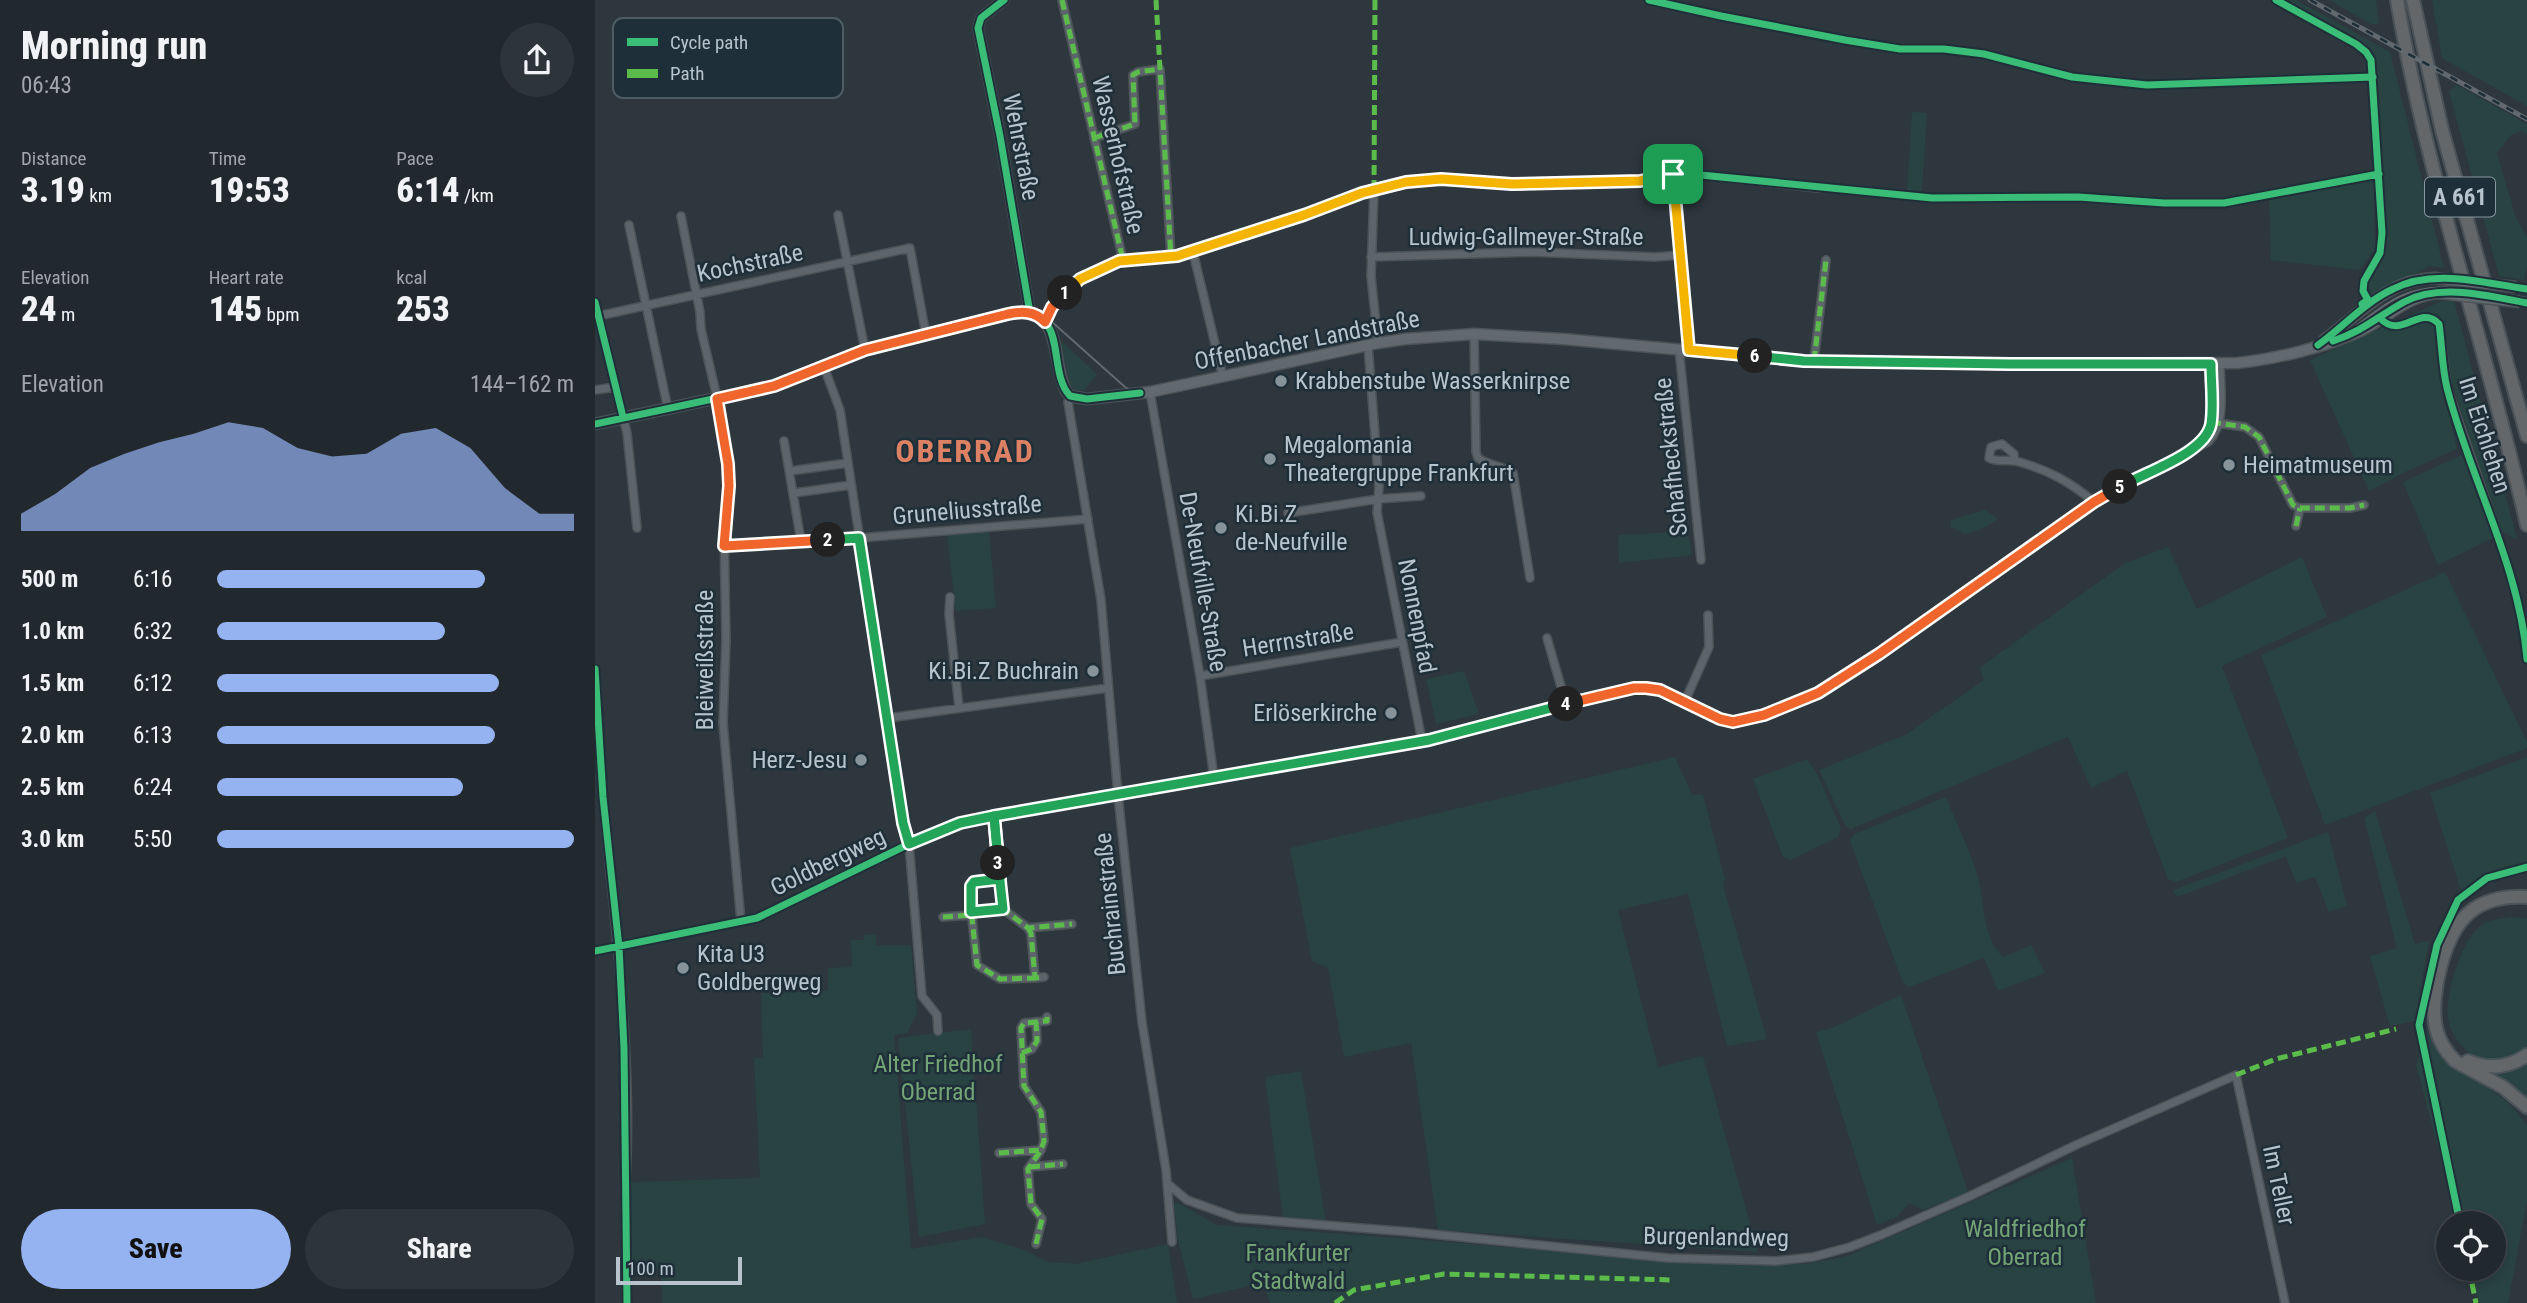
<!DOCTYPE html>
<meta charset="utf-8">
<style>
body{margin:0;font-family:"Roboto Condensed",sans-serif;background:#2e353a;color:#f1f3f6;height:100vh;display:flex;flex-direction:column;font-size:26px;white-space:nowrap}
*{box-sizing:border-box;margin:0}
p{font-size:23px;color:#a2a6aa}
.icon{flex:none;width:38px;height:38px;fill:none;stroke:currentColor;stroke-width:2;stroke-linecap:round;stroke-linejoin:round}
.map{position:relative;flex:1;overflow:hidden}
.panel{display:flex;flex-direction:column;background:#22292e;width:595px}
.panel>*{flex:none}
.tools{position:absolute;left:1841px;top:1211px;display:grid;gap:14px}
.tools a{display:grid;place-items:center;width:70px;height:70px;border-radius:50%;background:#22292e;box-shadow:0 4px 10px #0003,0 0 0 2px #3f454a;font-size:35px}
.scale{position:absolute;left:21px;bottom:18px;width:126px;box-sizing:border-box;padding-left:7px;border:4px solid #b8c4cd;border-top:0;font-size:19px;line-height:24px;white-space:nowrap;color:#b8c4cd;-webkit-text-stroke:5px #1f2f39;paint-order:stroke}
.pin{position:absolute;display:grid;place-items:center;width:60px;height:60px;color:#fff;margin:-30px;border-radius:14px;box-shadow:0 4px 10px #0006}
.km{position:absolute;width:35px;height:35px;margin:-18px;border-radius:50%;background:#222;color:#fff;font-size:19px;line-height:35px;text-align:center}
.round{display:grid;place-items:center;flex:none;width:74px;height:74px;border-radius:37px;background:#2e353a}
.summary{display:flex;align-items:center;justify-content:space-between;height:119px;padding:0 21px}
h1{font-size:38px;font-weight:800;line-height:52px}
.figures{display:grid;grid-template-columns:repeat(3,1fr);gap:10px;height:119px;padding:7px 21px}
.figures div{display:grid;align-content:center}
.figures b{font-size:35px;font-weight:800}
.figures small{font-size:19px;font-weight:400}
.figures p{font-size:19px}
.chart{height:196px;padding:14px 21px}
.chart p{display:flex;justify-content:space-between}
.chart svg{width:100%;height:126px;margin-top:7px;fill:#95b2f1;opacity:.7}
.primary-button{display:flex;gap:14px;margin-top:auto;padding:14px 21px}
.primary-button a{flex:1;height:80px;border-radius:42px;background:#95b2f1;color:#111;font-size:28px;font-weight:800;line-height:80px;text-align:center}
.primary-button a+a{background:#2e353a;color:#f1f3f6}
ul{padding:0 21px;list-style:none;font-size:23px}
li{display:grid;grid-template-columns:112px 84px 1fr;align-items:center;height:52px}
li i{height:18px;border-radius:9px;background:#95b2f1}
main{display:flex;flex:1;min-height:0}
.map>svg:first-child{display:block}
</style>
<main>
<section class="panel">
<div class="summary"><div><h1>Morning run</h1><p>06:43</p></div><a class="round"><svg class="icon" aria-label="share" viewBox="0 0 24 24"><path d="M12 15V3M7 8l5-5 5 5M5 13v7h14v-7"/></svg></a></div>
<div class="figures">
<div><p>Distance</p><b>3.19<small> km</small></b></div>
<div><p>Time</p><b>19:53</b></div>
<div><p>Pace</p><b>6:14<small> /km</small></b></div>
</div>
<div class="figures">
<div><p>Elevation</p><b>24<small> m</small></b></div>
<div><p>Heart rate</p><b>145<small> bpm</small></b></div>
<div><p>kcal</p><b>253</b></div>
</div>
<div class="chart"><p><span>Elevation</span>144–162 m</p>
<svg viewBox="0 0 160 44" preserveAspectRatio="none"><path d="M0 44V38L10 31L20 22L30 17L40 13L50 10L60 6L70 8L80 15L90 18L100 17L110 10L120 8L130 15L140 29L150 38L160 38V44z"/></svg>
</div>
<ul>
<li><b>500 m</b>6:16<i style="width:75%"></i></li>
<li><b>1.0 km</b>6:32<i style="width:64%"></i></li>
<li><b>1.5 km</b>6:12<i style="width:79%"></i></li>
<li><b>2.0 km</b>6:13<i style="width:78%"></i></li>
<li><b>2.5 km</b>6:24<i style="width:69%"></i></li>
<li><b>3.0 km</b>5:50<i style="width:100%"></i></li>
</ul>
<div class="primary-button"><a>Save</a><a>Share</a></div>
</section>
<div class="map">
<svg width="1932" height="1303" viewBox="0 0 1932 1303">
<rect width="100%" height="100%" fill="#2d373d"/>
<path fill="#294342" d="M1687 0H1701L1795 52 1849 268 1835 266 1773 298C1764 279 1785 261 1789 242L1786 155 1778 58 1770 46Z
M1734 0H1781L1784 24H1776Z
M1837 0H1932V106L1847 58Z
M1862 85 1932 124V134L1926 131 1916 135 1902 153 1921 218 1932 237V265L1929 280 1904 276 1854 91Z
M1317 112 1332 113 1327 191 1312 190Z
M1779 178 1780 249 1765 270 1676 260 1674 200Z
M1847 301H1859L1922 539 1905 531 1857 383 1847 385 1862 449 1810 472 1774 491 1715 360Z
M464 339 502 374 490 390H480L476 386Z
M1867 455 1899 532 1898 538 1843 565 1808 482Z
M1390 510 1403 519 1385 530 1370 534 1356 527V520Z
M394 531 401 608 361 611 352 535Z
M1079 532 1094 537 1097 555 1024 563 1023 535Z
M1573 547 1602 609 1707 557 1732 617 1627 666 1693 838 1581 882 1573 879 1532 771 1496 788 1473 737 1256 829 1251 827 1224 770 1310 735 1389 680 1384 668 1530 563Z
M1850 572 1932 742V748L1730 825 1666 655Z
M869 671 884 714 841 724 831 679Z
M1080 757 1097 795H1108L1130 879 1128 885 1172 1039 1132 1046 1093 894 1023 910 1063 1067 1108 1056 1163 1252 843 1230 816 1043 749 1057 733 968 717 961 695 848Z
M1932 757V862L1884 879 1866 891 1835 793Z
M1212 759 1221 772 1246 828 1243 837 1195 860 1188 857 1158 779Z
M1351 797C1361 823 1374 848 1382 874 1390 901 1386 936 1408 957L1436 945 1450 973 1403 991 1389 958 1314 987 1308 983 1255 841 1259 834Z
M1780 811 1820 944 1834 941 1820 1021 1795 1026 1775 956 1802 948 1769 818Z
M1733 832 1752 906 1734 912 1720 877 1701 883 1691 856 1582 897 1578 890Z
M1915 917 1932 918V1050C1922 1057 1914 1058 1902 1060 1891 1062 1880 1059 1872 1051 1863 1043 1855 1031 1853 1018 1850 995 1866 942 1884 927 1893 919 1904 919 1915 917Z
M269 935H281V945H316L322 1013 312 1033 299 1035 316 1249 386 1237 427 1249 451 1261 480 1264 573 1244 582 1303H67L66 1269 36 1270 35 1182 165 1178 159 1058 168 1057 166 993 233 991V968L257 967 256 940H269Z
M1306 995 1373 1192 1328 1210 1314 1203 1302 1217 1282 1225 1221 1032 1237 1028Z
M376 1029 390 1224 324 1237 303 1038Z
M1833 1031 1855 1062 1906 1097 1918 1108 1932 1125V1200L1913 1303H1884L1875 1269H1899V1223H1863L1821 1065Z
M1932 1064V1101L1895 1074H1908Z
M706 1071 731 1222 688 1218 670 1077Z
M1477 1158 1501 1303H675L668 1283 598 1299 583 1240 579 1203 587 1205 622 1225 817 1239 1082 1262 1211 1264 1252 1256Z"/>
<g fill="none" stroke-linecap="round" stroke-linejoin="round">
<defs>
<path id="minor" d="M467 0 528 260
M499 138 540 124 538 75 543 72 565 69 576 258
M1078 175 1094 350
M779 190 776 276 783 343
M243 215 270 350
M86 216 105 312 106 329 124 406 133 464 134 486 129 527 131 640 128 723 146 922
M34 225 73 409
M598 252 628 377
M776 257 935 252 1060 257 1086 255
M0 302 32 433 42 528
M3 316 315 248 331 335
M1785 318C1806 341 1825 303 1844 324L1852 387 1904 539
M450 322 457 307 478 285 491 276 524 261 543 258 582 256 709 215 767 193 811 182 846 179 917 184 1045 181 1078 175 1096 174 1223 188
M879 334 881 452 883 458C894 466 907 465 918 473L935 578
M773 345 784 487 782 512 827 741
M1084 349 1106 560
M1219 361 1231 260
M229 367 245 410 308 823 314 844 327 996 342 1015 343 1031
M0 390 20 387
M555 392 605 676 619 778
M475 396 473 402 506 600 523 795 547 1022 571 1170 577 1242
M1616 422 1650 427 1664 437 1698 505 1705 508H1755L1769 505
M189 441 206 541
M1602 446C1623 422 1616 394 1616 364
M1419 460V454L1407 444 1396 447 1394 458C1403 463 1412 459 1421 461 1453 470 1474 481 1499 502
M195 471 253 463
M199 493 256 485
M693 513 783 499 826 496
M1701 526 1705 508
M129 546 264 538 493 519
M355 597 354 614 364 708
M952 638 971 704
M0 669C3 712 5 754 8 797 19 924 38 1052 31 1180
M605 676 807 642
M1090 701 1114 647 1113 615
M293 718 513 688
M399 816 408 909
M405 879 379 882 374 890 382 965 405 979 440 978
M376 912 408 909 433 928 477 924
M348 917 376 915
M433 928 436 933 440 978 449 977
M0 951 162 918 314 844 374 821 834 740 1039 688 1065 690 1125 719 1138 722 1169 715 1223 693 1284 655 1499 502 1554 471 1613 442C1632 424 1625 387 1625 364
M427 1053 437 1049 442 1041 441 1022
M404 1153 446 1150
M435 1167 468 1164
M573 1184 592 1200 642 1218 816 1232 1073 1258 1181 1261 1218 1257 1255 1247 1286 1235 1375 1196 1481 1145 1641 1075 1690 1303
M441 1244 447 1219 436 1204 433 1169 446 1150 449 1141 446 1112 429 1086 426 1028 429 1023 452 1021V1017"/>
<path id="tertiary" d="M409 0 386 18 383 28 405 136 435 313"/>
<path id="secondary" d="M1729 340C1763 315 1794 279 1839 278
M0 424 179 386 270 350 423 312C469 312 456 362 471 391L475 396 492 399 555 392 783 343 810 339 879 334 968 339 1209 361 1415 364 1642 363C1681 359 1731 347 1767 330 1794 317 1813 295 1844 293"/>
<path id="motorway" d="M1802 0C1832 178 1892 349 1932 525
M1818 0 1847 130 1932 436
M1932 897C1912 896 1891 899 1875 912 1849 933 1834 996 1841 1028 1844 1041 1851 1052 1860 1061L1908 1087 1932 1107
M1873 1061C1894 1070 1913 1068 1932 1055"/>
</defs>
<use href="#minor" stroke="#4c5357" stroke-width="10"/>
<use href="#tertiary" stroke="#4c5357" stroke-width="12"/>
<use href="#secondary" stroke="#4c5357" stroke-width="13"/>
<use href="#motorway" stroke="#4a5359" stroke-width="16"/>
<use href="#minor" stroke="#5d656b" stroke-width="7"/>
<use href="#tertiary" stroke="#5d656b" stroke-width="9"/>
<use href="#secondary" stroke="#62696f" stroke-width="10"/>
<use href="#motorway" stroke="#63676a" stroke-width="12"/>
<path stroke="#62696e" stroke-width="2" d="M0 427 179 388 272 351 435 311 445 314 456 321 530 387 541 394 552 395C650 381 745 344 845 338 966 332 1088 356 1209 363 1306 368 1404 367 1502 366 1549 366 1598 368 1645 366 1675 363 1712 356 1738 341 1766 326 1789 299 1820 291 1857 281 1896 293 1932 298"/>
<defs>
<path id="rail" d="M1715 0 1932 119"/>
</defs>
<use href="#rail" stroke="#62696e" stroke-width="5"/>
<use href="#rail" stroke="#1f2f39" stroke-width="2.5" stroke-dasharray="8" stroke-linecap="butt"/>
<defs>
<path id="secondary-bridge" d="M1839 278 1921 287
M1844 293 1925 302"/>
</defs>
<use href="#secondary-bridge" stroke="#4c5357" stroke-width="13" stroke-linecap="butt"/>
<use href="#secondary-bridge" stroke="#62696f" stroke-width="10"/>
<path stroke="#5cbc4b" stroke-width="5" stroke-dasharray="10 5" stroke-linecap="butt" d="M467 0 528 260 533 259
M561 0 576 258
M499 138 540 124 538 75 543 72 565 69
M779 190 780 0
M1219 361 1231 260
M1616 422 1650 427 1664 437 1698 505 1705 508H1755L1769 505
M1701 526 1705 508
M399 816 408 909
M405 879 379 882 374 890 382 965 405 979 440 978
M376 912 408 909 433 928 477 924
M348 917 376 915
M433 928 436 933 440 978 449 977
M427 1053 437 1049 442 1041 441 1022
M1641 1075 1681 1059 1801 1029
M404 1153 446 1150
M435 1167 468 1164
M441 1244 447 1219 436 1204 433 1169 446 1150 449 1141 446 1112 429 1086 426 1028 429 1023 452 1021V1017
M1874 1269 1881 1303
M740 1303 759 1290 849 1274 1079 1280"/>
<defs>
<path id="cycleway" d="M409 0 386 18 383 28 405 136 435 313
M1054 0 1126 16 1250 40 1305 49H1349L1389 54 1477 77 1552 85 1778 77
M1681 0 1761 44 1771 52 1776 60 1787 233 1785 253 1769 281 1768 291 1773 300 1767 304
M0 302 28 417
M1785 318C1806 341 1825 303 1844 324 1847 345 1847 368 1852 388 1875 479 1924 564 1932 659
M450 322 457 307 478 285 491 276 524 261 543 258 582 256 709 215 767 193 811 182 846 179 917 184 1045 181 1078 175 1096 174 1337 198 1483 197 1569 203H1629L1784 174
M1738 341C1766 332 1784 316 1809 302 1845 283 1894 296 1932 303
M1723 345C1748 327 1770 302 1798 289 1839 268 1888 283 1932 289
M0 424 179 386 270 350 423 312C475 312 451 370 475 396L492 399 545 393
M0 669 8 797 24 947 29 1048 32 1303
M0 951 162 918 314 844 374 821 834 740 1039 688C1076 687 1103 713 1138 722
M1865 1223 1824 1025 1842 945 1863 900 1892 878 1932 867"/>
</defs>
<use href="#cycleway" stroke="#1f2f39" stroke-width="11"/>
<use href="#cycleway" stroke="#3abd76" stroke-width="7"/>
</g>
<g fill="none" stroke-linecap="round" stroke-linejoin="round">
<defs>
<path id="split-1" d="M470 293 485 279 524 261 582 256 709 215 767 193 811 182 846 179 917 184 1045 181 1078 174"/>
<path id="split-2" d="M233 540 129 546 134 486 133 464 122 399 179 386 270 350 413 314C427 311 440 311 450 322L457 307 470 293"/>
<path id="split-3" d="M233 540 264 538 308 823 314 844 365 823 399 816 405 879 379 882 376 886V912L408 909 403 863"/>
<path id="split-4" d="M403 863 399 816 834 740 971 704"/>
<path id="split-5" d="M971 704 1039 688H1051L1065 690 1125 719 1138 722 1169 715 1223 693 1284 654 1499 502 1525 487"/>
<path id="split-6" d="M1160 356 1209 361 1415 364H1616C1616 383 1619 405 1616 424 1610 454 1550 472 1525 487"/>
<path id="split-7" d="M1078 174 1094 350 1160 356"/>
</defs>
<use href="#split-1" stroke="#fff" stroke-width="14"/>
<use href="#split-2" stroke="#fff" stroke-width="14"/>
<use href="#split-3" stroke="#fff" stroke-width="14"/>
<use href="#split-4" stroke="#fff" stroke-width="14"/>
<use href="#split-5" stroke="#fff" stroke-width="14"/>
<use href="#split-6" stroke="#fff" stroke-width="14"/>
<use href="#split-7" stroke="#fff" stroke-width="14"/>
<use href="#split-1" stroke="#f5b400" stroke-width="9"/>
<use href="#split-2" stroke="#f0652b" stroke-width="9"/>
<use href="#split-3" stroke="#22a559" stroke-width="9"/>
<use href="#split-4" stroke="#22a559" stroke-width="9"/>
<use href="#split-5" stroke="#f0652b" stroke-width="9"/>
<use href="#split-6" stroke="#22a559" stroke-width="9"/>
<use href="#split-7" stroke="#f5b400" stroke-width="9"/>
</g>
<g fill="#87939b" stroke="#1f2f39" stroke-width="2.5">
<circle cx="686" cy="381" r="7"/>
<circle cx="675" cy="459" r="7"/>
<circle cx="1634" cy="465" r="7"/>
<circle cx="626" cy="528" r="7"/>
<circle cx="498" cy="671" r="7"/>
<circle cx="796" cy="713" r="7"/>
<circle cx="266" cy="760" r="7"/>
<circle cx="88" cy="968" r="7"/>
</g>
<g text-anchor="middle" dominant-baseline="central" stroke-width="5" stroke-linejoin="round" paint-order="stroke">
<rect fill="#1f2f39" stroke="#8a97a1" stroke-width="2" x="1830" y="177.5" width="70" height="39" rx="5"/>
<g font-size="23" font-weight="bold" fill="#b8c4cd">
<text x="1865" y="197">A 661</text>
</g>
<g font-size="24" fill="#b8c4cd" stroke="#1f2f39">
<text transform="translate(426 147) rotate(79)">Wehrstraße</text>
<text transform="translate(523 155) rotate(77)">Wasserhofstraße</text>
<text x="931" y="237">Ludwig-Gallmeyer-Straße</text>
<text transform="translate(155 263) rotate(-12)">Kochstraße</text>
<text transform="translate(712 340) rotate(-11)">Offenbacher Landstraße</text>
<text transform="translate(1890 435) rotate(72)">Im Eichlehen</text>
<text transform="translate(1076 457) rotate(-96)">Schafheckstraße</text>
<text transform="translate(372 510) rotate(-5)">Gruneliusstraße</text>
<text transform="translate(608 582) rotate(80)">De-Neufville-Straße</text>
<text transform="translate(822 616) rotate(79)">Nonnenpfad</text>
<text transform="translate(703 640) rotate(-9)">Herrnstraße</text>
<text transform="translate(110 660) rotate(-90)">Bleiweißstraße</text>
<text transform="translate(233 862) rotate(-26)">Goldbergweg</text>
<text transform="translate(515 904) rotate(-96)">Buchrainstraße</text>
<text transform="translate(1684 1185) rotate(78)">Im Teller</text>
<text transform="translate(1121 1237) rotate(1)">Burgenlandweg</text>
</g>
<g font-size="24" fill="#b8c4cd" stroke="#1f2f39" text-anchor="start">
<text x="700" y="381">Krabbenstube Wasserknirpse</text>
<text x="689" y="445">Megalomania<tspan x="689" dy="28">Theatergruppe Frankfurt</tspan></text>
<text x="1648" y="465">Heimatmuseum</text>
<text x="640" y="514">Ki.Bi.Z<tspan x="640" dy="28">de-Neufville</tspan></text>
<text x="484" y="671" text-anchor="end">Ki.Bi.Z Buchrain</text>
<text x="782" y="713" text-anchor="end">Erlöserkirche</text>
<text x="252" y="760" text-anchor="end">Herz-Jesu</text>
<text x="102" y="954">Kita U3<tspan x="102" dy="28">Goldbergweg</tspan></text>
</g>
<g font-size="24" fill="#74a476" stroke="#1f2f39">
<text x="343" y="1064">Alter Friedhof<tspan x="343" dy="28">Oberrad</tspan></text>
<text x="1430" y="1229">Waldfriedhof<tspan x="1430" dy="28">Oberrad</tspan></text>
<text x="703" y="1253">Frankfurter<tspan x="703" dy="28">Stadtwald</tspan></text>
</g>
<g font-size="32" font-weight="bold" letter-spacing="2" fill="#dc8164" stroke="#1f2f39">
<text x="370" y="451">OBERRAD</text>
</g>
</g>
<rect x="18" y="18" width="230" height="80" rx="10" fill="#1f2f39" stroke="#4d5c65" stroke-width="2"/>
<rect x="32" y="38" width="31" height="8" fill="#3abd76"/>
<rect x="32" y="69" width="31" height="9" fill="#5cbc4b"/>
<g font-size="19" fill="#b8c4cd">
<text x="75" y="49">Cycle path</text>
<text x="75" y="80">Path</text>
</g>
</svg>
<div class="tools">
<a><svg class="icon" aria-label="locate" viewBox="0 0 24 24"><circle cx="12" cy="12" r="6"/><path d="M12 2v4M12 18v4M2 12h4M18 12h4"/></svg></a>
</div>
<div class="scale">100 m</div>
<div class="pin" style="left:1078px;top:174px;background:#1e9e55"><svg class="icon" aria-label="arrive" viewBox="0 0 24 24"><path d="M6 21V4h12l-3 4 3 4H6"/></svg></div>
<b class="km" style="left:470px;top:293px">1</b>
<b class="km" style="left:233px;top:540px">2</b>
<b class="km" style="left:403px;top:863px">3</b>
<b class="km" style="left:971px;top:704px">4</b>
<b class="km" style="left:1525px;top:487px">5</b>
<b class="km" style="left:1160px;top:356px">6</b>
</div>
</main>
